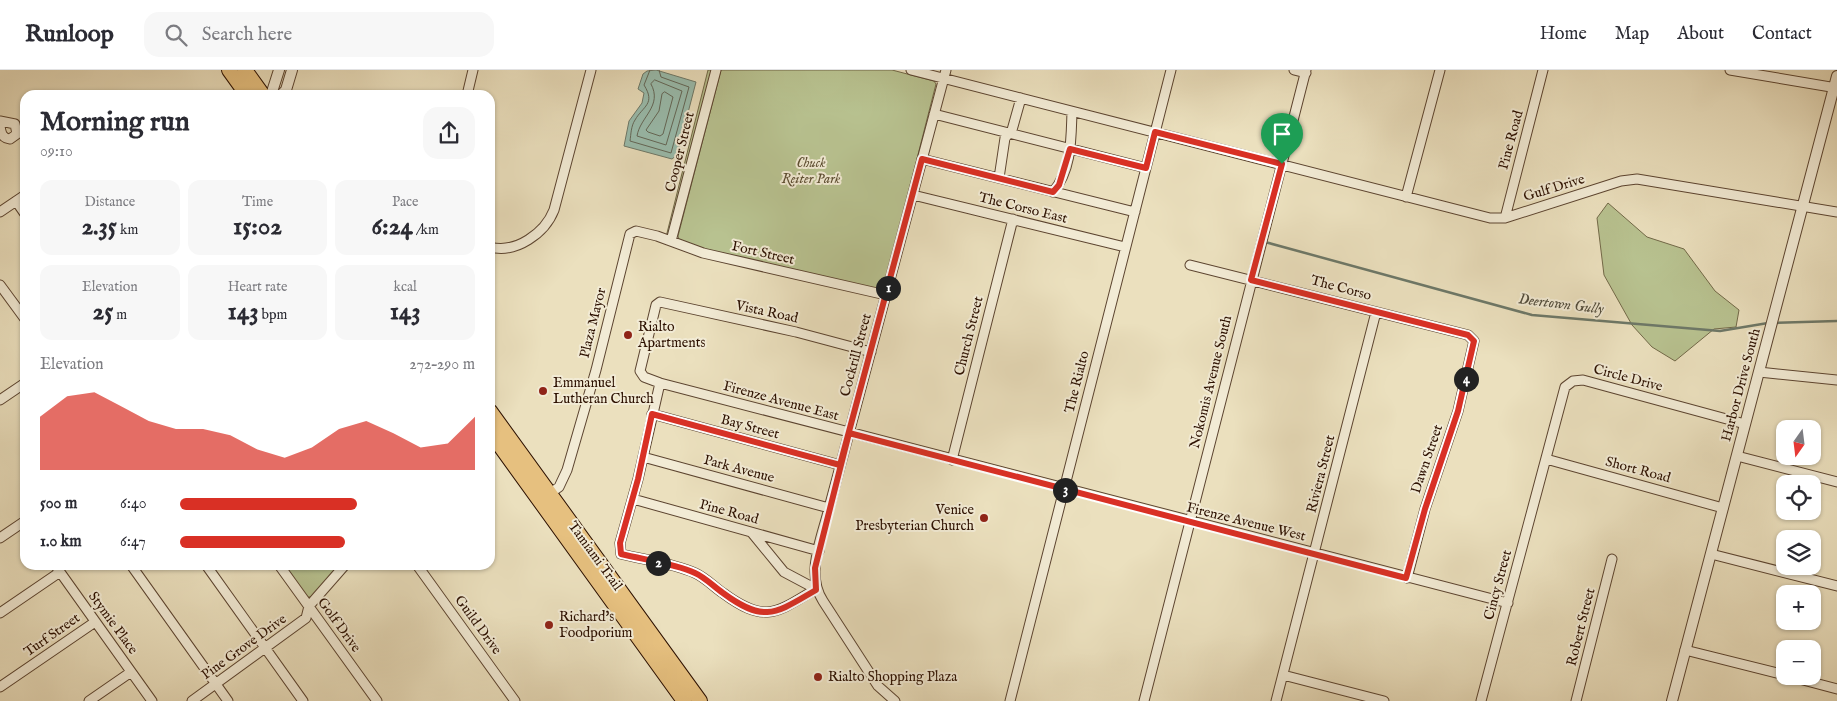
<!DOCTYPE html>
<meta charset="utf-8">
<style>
body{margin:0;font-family:"IM FELL English",serif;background:#f7f7f7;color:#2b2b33;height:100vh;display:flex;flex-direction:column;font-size:19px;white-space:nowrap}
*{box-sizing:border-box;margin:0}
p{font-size:16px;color:#7c7c81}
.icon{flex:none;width:28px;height:28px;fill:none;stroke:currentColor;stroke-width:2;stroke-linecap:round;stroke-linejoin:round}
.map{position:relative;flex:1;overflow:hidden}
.panel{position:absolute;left:20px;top:20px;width:475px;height:480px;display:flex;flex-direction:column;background:#fff;border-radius:15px;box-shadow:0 1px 4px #0004}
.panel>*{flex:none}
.needle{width:32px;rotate:194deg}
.fabs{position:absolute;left:1776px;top:350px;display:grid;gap:10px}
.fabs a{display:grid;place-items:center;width:45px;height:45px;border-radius:10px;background:#fff;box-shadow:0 1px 4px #0004;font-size:25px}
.pin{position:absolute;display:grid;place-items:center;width:42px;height:42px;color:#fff;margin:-51px -21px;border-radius:50% 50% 50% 0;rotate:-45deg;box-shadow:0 0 5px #0007}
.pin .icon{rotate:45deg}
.km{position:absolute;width:25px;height:25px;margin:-12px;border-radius:50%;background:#222;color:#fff;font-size:14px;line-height:25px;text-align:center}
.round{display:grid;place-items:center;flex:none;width:52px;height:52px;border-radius:15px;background:#f7f7f7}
.summary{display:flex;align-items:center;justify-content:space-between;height:85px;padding:0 20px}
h1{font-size:28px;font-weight:700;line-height:38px}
.figures{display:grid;grid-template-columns:repeat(3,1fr);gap:8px;height:85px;padding:5px 20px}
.figures div{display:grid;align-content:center;border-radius:12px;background:#f7f7f7;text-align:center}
.figures b{font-size:25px;font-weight:700}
.figures small{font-size:14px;font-weight:400}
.figures p{font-size:14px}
.chart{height:140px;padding:10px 20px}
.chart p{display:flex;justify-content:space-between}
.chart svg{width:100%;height:90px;margin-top:5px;fill:#d93025;opacity:.7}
ul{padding:0 20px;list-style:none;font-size:16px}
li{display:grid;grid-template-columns:80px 60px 1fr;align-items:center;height:38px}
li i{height:12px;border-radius:6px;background:#d93025}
header{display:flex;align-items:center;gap:30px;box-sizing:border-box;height:70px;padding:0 25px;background:#fff;border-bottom:1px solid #e1e1e2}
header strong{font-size:24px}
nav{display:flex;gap:28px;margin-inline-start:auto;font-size:18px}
.search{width:350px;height:45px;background:#f7f7f7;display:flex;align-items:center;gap:12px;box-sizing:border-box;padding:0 18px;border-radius:15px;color:#7c7c81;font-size:19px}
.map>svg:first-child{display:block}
</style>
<header>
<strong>Runloop</strong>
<div class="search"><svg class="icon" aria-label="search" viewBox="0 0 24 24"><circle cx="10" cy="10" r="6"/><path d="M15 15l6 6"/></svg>Search here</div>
<nav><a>Home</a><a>Map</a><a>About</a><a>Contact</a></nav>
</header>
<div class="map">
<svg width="1837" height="631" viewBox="0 0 1837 631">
<rect width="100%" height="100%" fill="#ebe0be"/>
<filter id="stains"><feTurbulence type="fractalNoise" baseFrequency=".004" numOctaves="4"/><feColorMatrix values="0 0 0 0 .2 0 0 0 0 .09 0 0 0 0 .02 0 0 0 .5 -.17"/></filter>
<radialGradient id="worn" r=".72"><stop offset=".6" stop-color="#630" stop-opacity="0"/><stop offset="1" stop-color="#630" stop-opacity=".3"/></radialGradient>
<path fill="#b8c290" stroke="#726948" d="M708 0H717L675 165 666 167Z
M721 0H892L934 11 936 14 884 218 882 220 693 178 679 170 678 166Z
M1608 133 1647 167 1684 179 1715 221 1739 240 1736 257 1714 259 1675 291 1652 277 1632 255 1604 205 1597 148Z
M282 495H341L312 527H307Z"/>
<path fill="#99bdae" stroke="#6d7868" d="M656 0 696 12 677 85 672 89 624 76 629 51 642 33 644 23 638 19 643 4 647 1Z"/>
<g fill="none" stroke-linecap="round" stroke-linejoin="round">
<path stroke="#626657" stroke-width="1" d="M650 0 644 15C656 34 643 36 635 50 631 56 631 64 630 71L671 83 689 17 661 7 659 0
M655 10 682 21 666 75 637 66C640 47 663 36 651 14Z
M665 22 673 27 663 64 660 66 648 62 646 60 659 41 662 24Z"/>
<path stroke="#6d7868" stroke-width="2.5" d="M1265 172 1532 245 1720 261 1768 253
M1774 253 1837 251"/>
<defs>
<path id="minor" d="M911 0 1490 148H1505L1621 111 1637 109 1837 142
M1294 0 1306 3
M1730 0 1837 18
M467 25 473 0
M934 44 1146 98
M0 51 15 54 17 64 10 69C2 68 1 63 0 56
M922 89 1135 142
M999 108 1005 68 1012 60 1021 28
M1053 122C1072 100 1071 68 1072 42
M913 125 1125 177
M1406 127 1440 0
M16 131 25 144
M0 142 25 125
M1505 148 1543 0
M671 171 716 0
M490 177C516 184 545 163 554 140L591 0
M1190 195 1468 265 1474 271 1458 341 1425 439 1407 508
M0 215 25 249
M871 282 796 262 660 232 656 235 640 301 644 307 660 313 1508 533
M1759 302 1837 310
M660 313 638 409 620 473 621 484C645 490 673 493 695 503 706 508 714 517 723 523 765 554 776 543 816 519
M0 330 25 313
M652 344 840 395
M1737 386 1837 412
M643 387 829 438
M1546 389 1723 438
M952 390 1013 149
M546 426 559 417 567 400 596 300 630 164 636 161 657 166 703 183 886 225
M633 429 819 481
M752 463 784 502 816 519
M0 468 25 451
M1711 484 1837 516
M55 495 152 631
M131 495 228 631
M206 495 303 631
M279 495 377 631
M417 495 515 631
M0 543 60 502
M1685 580 1785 605
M1283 605 1384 631
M1788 606 1837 619
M0 617 95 552
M89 631 131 602
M192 631 306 548 309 536 345 495
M895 631 878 616 823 531C805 503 822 468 829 438L946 0
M1010 631 1171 0
M1144 631 1306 0
M1276 631 1376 242
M1481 631 1565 317 1573 311 1583 310 1745 354
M1576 631 1612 489"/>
<path id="tertiary" d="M271 25 279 0
M281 25 286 20 292 0
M1672 631 1837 6"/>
<path id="primary" d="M229 0 247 25
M245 0 263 25
M490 341 700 631
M490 362 684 631"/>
</defs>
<use href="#minor" stroke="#5c4430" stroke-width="11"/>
<use href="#tertiary" stroke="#5c4430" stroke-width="12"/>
<use href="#primary" stroke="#2c1000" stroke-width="16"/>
<use href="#minor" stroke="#f2ebd5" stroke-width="9"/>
<use href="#tertiary" stroke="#f2ebd5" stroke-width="10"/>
<use href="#primary" stroke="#e6c07f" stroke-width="14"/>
</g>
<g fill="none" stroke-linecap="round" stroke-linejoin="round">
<defs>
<path id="route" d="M1282 94 1155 62 1146 98 1070 79 1059 115 1053 122 922 89 840 395 652 344 638 409 620 473 621 484C645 490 673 493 695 503 706 508 714 517 723 523 765 554 776 543 816 520L815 498 849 363 1406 508 1425 439 1458 341 1474 271 1468 265 1251 210 1282 94"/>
</defs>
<use href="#route" stroke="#fff" stroke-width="10"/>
<use href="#route" stroke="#d93025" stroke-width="6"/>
</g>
<g fill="#8f2418" stroke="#f2ebd5" stroke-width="2">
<circle cx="628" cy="265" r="5"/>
<circle cx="543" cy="321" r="5"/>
<circle cx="984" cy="448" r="5"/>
<circle cx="549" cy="555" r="5"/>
<circle cx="818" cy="607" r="5"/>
</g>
<g text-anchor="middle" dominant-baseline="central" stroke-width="4" stroke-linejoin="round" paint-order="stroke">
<g font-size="14" fill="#2c1000" stroke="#f2ebd5">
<text transform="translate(1511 70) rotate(-75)">Pine Road</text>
<text transform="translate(680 82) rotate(-76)">Cooper Street</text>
<text transform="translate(1554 118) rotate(-17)">Gulf Drive</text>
<text transform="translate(1023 138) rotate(14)">The Corso East</text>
<text transform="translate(763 183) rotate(13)">Fort Street</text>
<text transform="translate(1341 218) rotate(15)">The Corso</text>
<text transform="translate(767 242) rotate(12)">Vista Road</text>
<text transform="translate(593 253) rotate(-76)">Plaza Mayor</text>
<text transform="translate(969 266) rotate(-76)">Church Street</text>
<text transform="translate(856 285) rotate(-75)">Cockrill Street</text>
<text transform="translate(1628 308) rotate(15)">Circle Drive</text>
<text transform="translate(1077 312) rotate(-76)">The Rialto</text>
<text transform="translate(1211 312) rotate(-76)">Nokomis Avenue South</text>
<text transform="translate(1741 315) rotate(-75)">Harbor Drive South</text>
<text transform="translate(781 331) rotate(15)">Firenze Avenue East</text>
<text transform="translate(750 357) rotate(15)">Bay Street</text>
<text transform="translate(1427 389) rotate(-71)">Dawn Street</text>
<text transform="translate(739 399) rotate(15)">Park Avenue</text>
<text transform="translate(1638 400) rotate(15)">Short Road</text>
<text transform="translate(1321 404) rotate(-76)">Riviera Street</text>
<text transform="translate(729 442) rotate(15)">Pine Road</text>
<text transform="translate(1246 452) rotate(14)">Firenze Avenue West</text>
<text transform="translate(595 486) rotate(54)">Tamiami Trail</text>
<text transform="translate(1498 515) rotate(-75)">Cincy Street</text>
<text transform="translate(113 553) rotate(54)">Stymie Place</text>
<text transform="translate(339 555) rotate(54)">Golf Drive</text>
<text transform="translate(478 555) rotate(54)">Guild Drive</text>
<text transform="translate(1581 557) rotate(-76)">Robert Street</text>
<text transform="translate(52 565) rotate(-35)">Turf Street</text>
<text transform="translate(244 577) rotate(-36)">Pine Grove Drive</text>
</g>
<g font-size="14" font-style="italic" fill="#5d4e32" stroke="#f2ebd5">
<text x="811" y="93">Chuck<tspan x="811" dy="16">Reiter Park</tspan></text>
</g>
<g font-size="14" fill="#2c1000" stroke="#f2ebd5" text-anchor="start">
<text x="638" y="257">Rialto<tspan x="638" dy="16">Apartments</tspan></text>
<text x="553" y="313">Emmanuel<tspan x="553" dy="16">Lutheran Church</tspan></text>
<text x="974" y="440" text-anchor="end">Venice<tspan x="974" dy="16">Presbyterian Church</tspan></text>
<text x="559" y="547">Richard's<tspan x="559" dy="16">Foodporium</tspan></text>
<text x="828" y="607">Rialto Shopping Plaza</text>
</g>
<g font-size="15" font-style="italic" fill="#524d3d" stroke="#f2ebd5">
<text transform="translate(1561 234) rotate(7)">Deertown Gully</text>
</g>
</g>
<rect width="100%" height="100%" filter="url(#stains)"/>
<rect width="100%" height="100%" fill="url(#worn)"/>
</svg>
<div class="fabs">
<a><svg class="needle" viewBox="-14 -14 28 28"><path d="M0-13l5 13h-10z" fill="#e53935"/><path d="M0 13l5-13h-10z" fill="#7c7c81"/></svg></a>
<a><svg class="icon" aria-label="locate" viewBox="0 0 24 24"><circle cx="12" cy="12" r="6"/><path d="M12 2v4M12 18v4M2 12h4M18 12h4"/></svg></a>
<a><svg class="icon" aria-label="layers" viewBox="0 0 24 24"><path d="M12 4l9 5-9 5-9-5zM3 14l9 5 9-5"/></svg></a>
<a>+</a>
<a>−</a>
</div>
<div class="pin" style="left:1282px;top:94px;background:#1e9e55"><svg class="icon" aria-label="arrive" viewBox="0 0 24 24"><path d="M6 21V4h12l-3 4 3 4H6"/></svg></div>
<b class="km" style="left:888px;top:218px">1</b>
<b class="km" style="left:658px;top:493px">2</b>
<b class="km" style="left:1065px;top:420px">3</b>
<b class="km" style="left:1466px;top:309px">4</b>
<section class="panel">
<div class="summary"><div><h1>Morning run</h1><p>09:10</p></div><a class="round"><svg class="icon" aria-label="share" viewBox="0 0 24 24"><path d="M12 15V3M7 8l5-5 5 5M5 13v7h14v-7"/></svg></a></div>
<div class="figures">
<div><p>Distance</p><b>2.35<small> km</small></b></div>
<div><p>Time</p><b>15:02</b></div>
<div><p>Pace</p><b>6:24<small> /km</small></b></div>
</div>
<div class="figures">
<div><p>Elevation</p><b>25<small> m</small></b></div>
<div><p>Heart rate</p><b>143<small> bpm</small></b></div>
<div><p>kcal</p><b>143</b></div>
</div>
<div class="chart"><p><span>Elevation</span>272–290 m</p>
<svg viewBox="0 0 160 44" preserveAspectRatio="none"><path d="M0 44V18L10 8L20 6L30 13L40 20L50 24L60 24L70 27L80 34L90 38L100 33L110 24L120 20L130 26L140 33L150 31L160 18V44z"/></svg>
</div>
<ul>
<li><b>500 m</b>6:40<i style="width:60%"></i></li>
<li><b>1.0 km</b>6:47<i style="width:56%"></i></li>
</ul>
</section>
</div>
